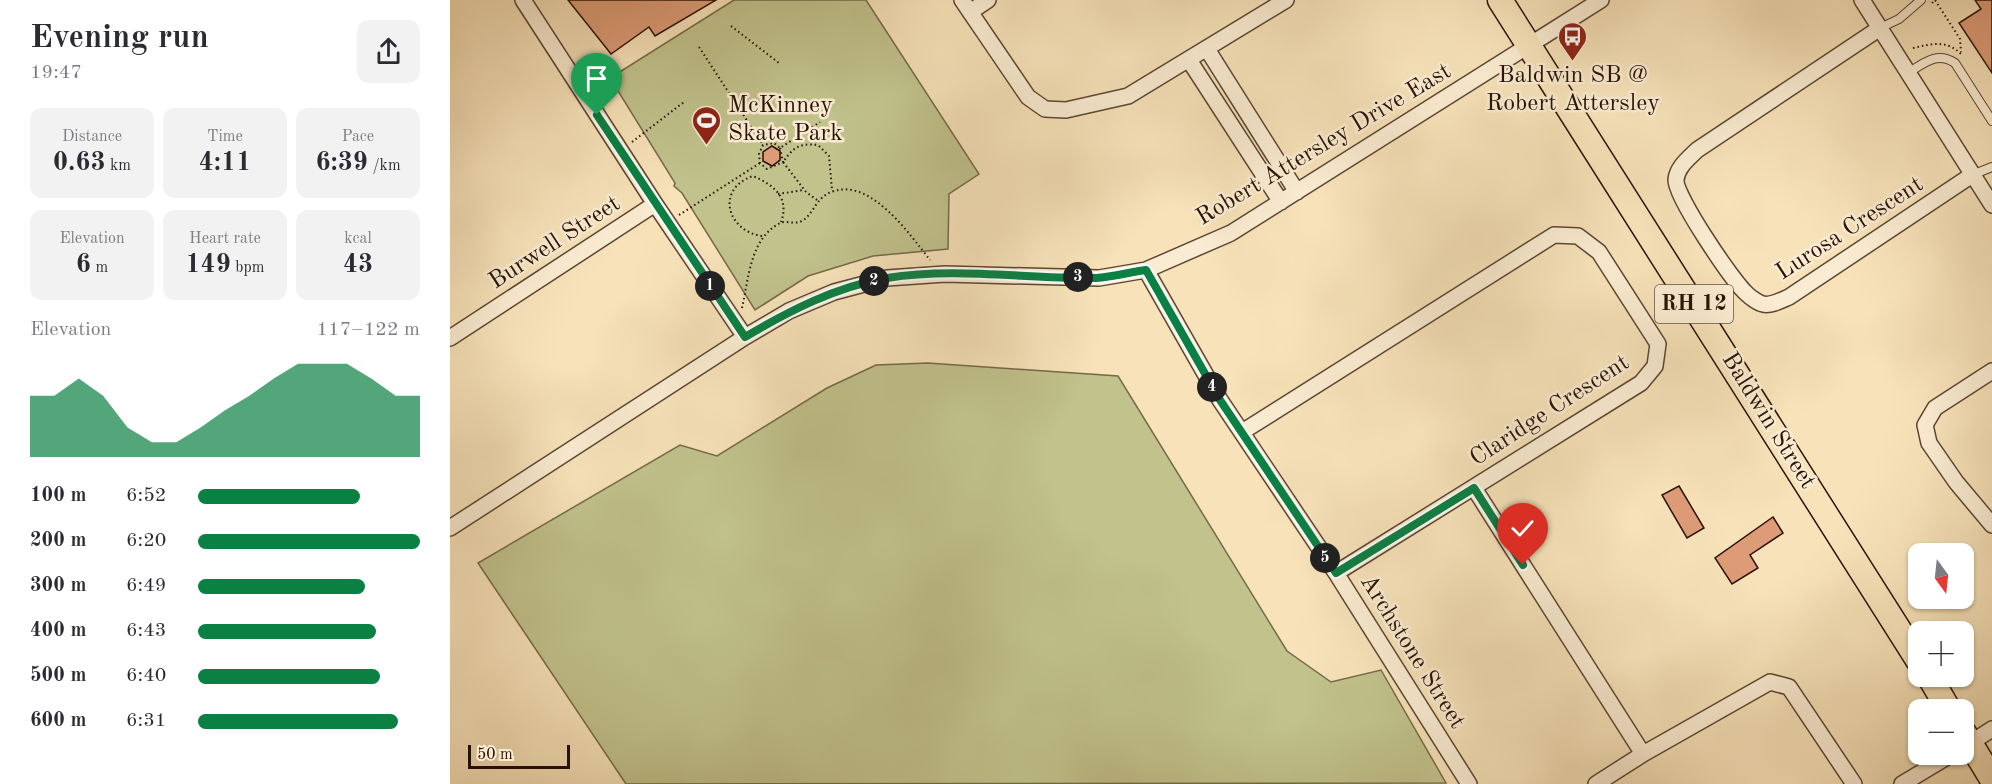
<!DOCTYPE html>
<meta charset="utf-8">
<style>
body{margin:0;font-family:"Old Standard TT",serif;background:#f2f2f3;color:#2b2b33;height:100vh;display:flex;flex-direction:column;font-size:22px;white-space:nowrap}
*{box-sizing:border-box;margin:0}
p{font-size:20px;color:#7c7c81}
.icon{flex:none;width:33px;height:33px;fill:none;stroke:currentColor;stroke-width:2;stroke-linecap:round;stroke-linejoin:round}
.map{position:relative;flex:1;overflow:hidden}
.drawer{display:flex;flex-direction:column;background:#fff;width:450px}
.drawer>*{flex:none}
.needle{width:39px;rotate:165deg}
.buttons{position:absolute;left:1458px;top:543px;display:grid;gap:12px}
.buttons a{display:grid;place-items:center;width:66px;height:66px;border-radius:12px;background:#fff;box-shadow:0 2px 4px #0004;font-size:30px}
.scale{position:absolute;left:18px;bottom:15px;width:102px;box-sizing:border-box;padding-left:6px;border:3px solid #291205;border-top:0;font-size:16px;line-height:21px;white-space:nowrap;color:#291205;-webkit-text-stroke:4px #faecd2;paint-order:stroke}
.pin{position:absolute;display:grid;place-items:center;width:51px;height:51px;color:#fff;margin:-62px -26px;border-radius:50% 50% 50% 0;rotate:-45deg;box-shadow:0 0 6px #0007}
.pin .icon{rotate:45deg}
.km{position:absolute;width:30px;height:30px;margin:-15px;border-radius:50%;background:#222;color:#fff;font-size:16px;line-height:30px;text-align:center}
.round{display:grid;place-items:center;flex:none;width:63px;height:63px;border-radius:12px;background:#f2f2f3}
.overview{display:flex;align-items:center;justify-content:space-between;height:102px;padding:0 30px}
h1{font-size:33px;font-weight:800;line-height:45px}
.stats{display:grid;grid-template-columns:repeat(3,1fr);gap:9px;height:102px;padding:6px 30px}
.stats div{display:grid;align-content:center;border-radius:12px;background:#f2f2f3;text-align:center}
.stats b{font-size:26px;font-weight:800}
.stats small{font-size:16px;font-weight:400}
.stats p{font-size:16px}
.chart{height:168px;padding:12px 30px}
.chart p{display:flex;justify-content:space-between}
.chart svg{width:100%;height:108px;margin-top:6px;fill:#0b8043;opacity:.7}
ul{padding:0 30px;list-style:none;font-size:20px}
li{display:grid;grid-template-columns:96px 72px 1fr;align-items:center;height:45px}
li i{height:15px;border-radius:8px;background:#0b8043}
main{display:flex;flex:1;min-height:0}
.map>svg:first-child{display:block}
</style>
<main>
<section class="drawer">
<div class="overview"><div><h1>Evening run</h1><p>19:47</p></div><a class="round"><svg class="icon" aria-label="share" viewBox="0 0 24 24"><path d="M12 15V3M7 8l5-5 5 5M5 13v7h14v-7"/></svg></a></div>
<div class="stats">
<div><p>Distance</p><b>0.63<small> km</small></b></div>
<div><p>Time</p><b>4:11</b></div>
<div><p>Pace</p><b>6:39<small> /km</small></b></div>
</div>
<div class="stats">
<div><p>Elevation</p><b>6<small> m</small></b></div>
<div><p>Heart rate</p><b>149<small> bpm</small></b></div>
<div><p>kcal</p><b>43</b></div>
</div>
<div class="chart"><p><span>Elevation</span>117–122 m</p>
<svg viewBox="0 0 160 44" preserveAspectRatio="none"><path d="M0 44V19L10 19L20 12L30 19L40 32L50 38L60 38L70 32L80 25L90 19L100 12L110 6L120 6L130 6L140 12L150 19L160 19V44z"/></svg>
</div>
<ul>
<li><b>100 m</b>6:52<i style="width:73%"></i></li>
<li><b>200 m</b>6:20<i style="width:100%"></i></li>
<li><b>300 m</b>6:49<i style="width:75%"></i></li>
<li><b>400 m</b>6:43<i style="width:80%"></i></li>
<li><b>500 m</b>6:40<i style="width:82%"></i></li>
<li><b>600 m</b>6:31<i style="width:90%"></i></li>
</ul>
</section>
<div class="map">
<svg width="1542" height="784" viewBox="0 0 1542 784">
<rect width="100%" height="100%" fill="#f7e2b9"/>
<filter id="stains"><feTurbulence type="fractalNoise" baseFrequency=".00333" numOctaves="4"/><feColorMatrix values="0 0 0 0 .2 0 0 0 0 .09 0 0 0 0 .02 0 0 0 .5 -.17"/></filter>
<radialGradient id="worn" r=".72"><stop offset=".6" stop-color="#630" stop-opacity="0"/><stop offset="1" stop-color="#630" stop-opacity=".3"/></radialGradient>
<path fill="#c1c28c" stroke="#756a48" stroke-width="1.5" d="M284 0H416L529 174 499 194 498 249 423 256 358 276 305 310 232 193 224 186 225 183 160 78Z
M478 363 668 376 837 651 881 682 931 670 996 783 176 784 28 563 230 445 267 456 377 388 426 365Z"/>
<path fill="#dd9c77" stroke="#291205" stroke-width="1.5" d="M118 0H266L205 36 199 27 161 54Z
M1525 0H1542V73L1509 23 1531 9Z
M322 146 330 151V160L322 166 313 161V152Z
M1229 486 1254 528 1237 538 1212 495Z
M1323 517 1333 533 1300 555 1308 568 1282 584 1265 558Z"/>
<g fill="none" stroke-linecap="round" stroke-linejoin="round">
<defs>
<path id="service" d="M1430 28 1449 19 1471 0
M1458 73C1474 63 1487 51 1505 63L1542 121
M1522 175 1542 167"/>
<path id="minor" d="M73 0 205 204 295 337
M512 0 578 97 595 109 616 110 678 96 836 0
M1412 0 1542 205
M520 12 538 0
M1430 28 1247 150C1239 158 1227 167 1226 180 1225 196 1283 282 1297 294 1300 297 1308 303 1313 304 1321 306 1332 300 1339 297L1522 175
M757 49 847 192
M739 60 831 202
M696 270 770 400 886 573 1019 784
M0 338 205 204
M1542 371 1485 408 1475 425 1479 443 1506 482 1542 525
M792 432 1104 235 1128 236 1149 252 1208 344 1205 366 1191 383 886 573
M1024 488 1193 754
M0 528 295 337 339 311 384 292 437 278 495 274 649 278 696 270 781 233 1151 0
M1514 747 1542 729
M1146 784 1193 754 1320 682 1339 687 1404 784
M1452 784 1502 754"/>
<path id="primary" d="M1050 0 1468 660
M1479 676 1499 710
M1514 733 1542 779"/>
</defs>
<use href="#service" stroke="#5c4632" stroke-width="10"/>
<use href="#minor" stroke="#5c4632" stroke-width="18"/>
<use href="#primary" stroke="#291205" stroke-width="27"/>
<path stroke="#291205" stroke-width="2" stroke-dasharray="1.5 3" stroke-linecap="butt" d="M1482 3 1485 0 1510 39 1511 52
M281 26 329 63
M249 47 313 145
M1463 48C1481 44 1497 39 1512 55
M182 142 234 102
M330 148 333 162 317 169 310 163 309 154 313 145 324 143 330 148 370 122
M328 194 354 190
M367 200 356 192 333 162C344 147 349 143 368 145L379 156 382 190
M229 215 310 163
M312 236C277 231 265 189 303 176 324 185 340 198 331 222
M292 308C299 277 300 239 330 223 336 220 345 225 352 221 365 213 365 197 384 191 422 179 460 235 480 260"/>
<use href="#service" stroke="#faecd2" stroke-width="8"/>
<use href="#minor" stroke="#faecd2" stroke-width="15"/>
<use href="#primary" stroke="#f7e2b9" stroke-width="24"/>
</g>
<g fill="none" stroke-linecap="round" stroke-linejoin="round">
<defs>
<path id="route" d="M147 115 295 337C339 311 385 287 437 278 505 267 577 279 646 278 663 277 680 272 696 270L770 400 886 573 1024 488 1073 565"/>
</defs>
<use href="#route" stroke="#fff" stroke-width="12"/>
<use href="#route" stroke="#0b8043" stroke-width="8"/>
</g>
<defs>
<symbol id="bus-pin" viewBox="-11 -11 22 30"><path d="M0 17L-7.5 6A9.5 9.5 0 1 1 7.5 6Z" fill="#8f2418" stroke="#faecd2"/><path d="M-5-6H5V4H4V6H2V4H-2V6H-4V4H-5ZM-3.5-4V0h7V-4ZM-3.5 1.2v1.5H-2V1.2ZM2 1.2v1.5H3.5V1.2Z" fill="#fff"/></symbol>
<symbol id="stadium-pin" viewBox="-11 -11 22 30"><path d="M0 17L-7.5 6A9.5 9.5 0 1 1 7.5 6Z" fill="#8f2418" stroke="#faecd2"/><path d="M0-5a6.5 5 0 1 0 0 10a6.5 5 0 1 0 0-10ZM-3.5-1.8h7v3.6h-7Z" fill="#fff"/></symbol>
</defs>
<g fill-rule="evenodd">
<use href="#bus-pin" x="1106" y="20" width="33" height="45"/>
<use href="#stadium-pin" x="240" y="104" width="33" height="45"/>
</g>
<g text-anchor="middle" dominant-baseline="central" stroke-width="5" stroke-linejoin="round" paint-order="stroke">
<rect fill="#faecd2" stroke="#685342" stroke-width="1.5" x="1205" y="285" width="78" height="38" rx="4.5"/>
<g font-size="22" font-weight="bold" fill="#291205">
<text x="1244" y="304">RH 12</text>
</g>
<g font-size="24" fill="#291205" stroke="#faecd2">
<text x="1123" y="76">Baldwin SB @<tspan x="1123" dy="28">Robert Attersley</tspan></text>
<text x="278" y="106" text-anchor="start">McKinney<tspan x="278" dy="28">Skate Park</tspan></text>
</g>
<g font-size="24" fill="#291205" stroke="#faecd2">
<text transform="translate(874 145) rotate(-31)">Robert Attersley Drive East</text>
<text transform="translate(1400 229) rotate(-33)">Lurosa Crescent</text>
<text transform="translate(105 243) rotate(-33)">Burwell Street</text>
<text transform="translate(1100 411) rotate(-33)">Claridge Crescent</text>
<text transform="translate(1318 421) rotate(58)">Baldwin Street</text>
<text transform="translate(962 652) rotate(58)">Archstone Street</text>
</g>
</g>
<rect width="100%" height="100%" filter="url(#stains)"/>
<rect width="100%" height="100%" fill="url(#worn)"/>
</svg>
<div class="buttons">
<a><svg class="needle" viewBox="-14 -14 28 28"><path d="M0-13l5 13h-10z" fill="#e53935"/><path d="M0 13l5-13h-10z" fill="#7c7c81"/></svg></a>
<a>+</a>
<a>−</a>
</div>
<div class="scale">50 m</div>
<div class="pin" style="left:147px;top:115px;background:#1e9e55"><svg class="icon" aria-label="arrive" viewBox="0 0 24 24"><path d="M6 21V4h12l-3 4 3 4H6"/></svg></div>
<div class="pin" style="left:1073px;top:565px;background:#d93025"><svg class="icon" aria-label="check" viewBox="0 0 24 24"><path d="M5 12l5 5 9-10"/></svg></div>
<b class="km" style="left:260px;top:286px">1</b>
<b class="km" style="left:424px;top:281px">2</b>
<b class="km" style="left:628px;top:277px">3</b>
<b class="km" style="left:762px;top:387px">4</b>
<b class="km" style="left:875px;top:558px">5</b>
</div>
</main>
